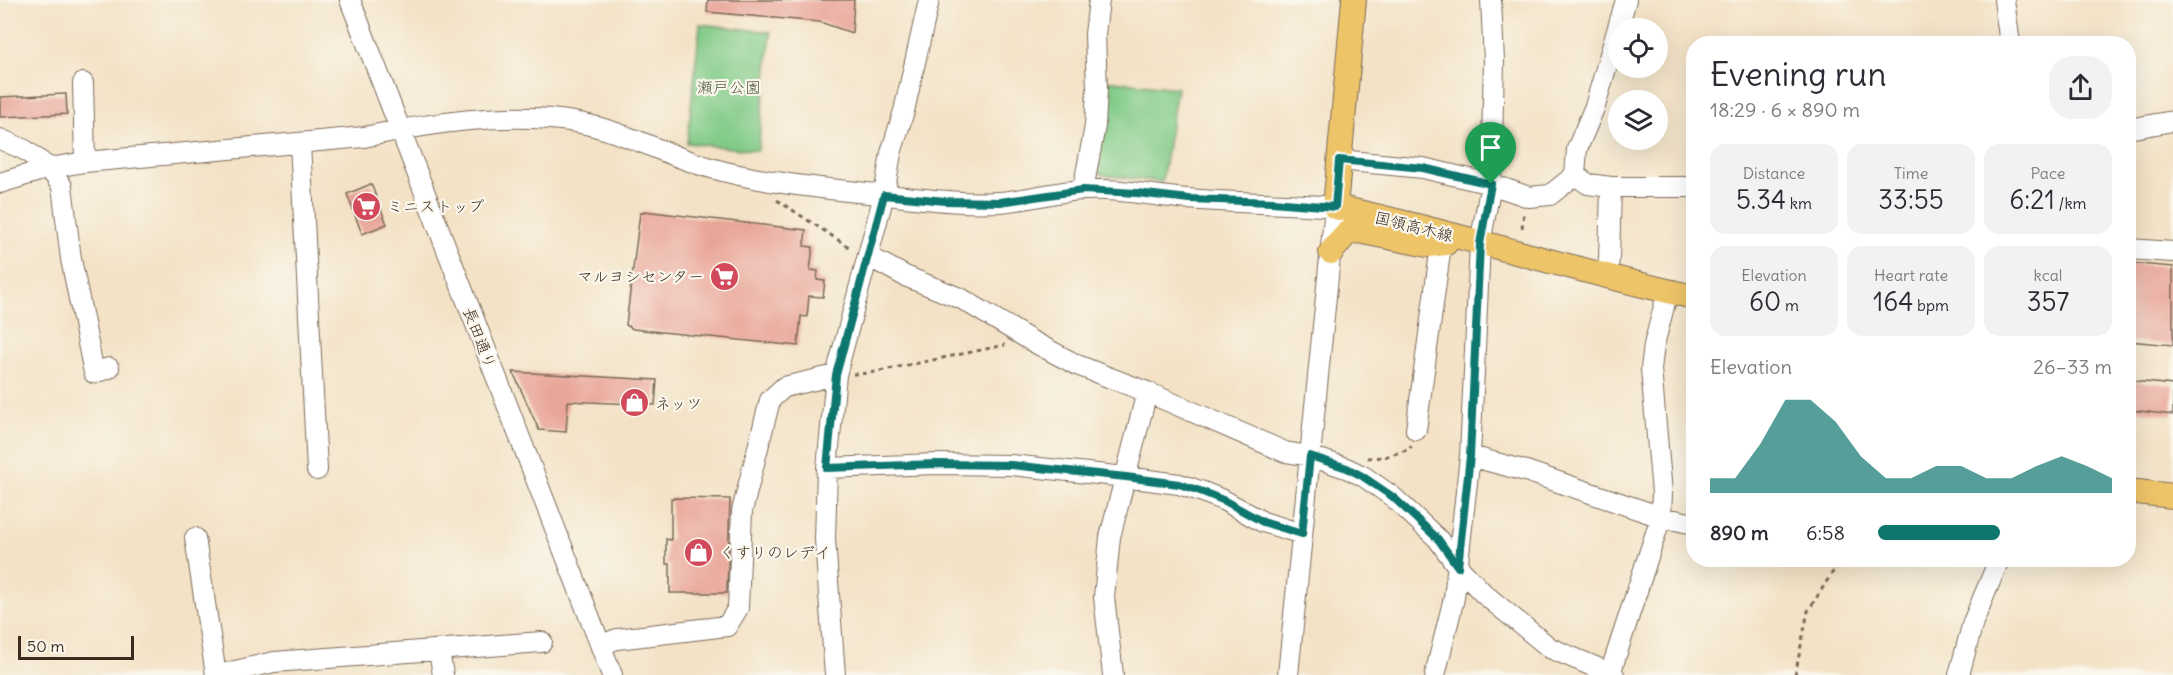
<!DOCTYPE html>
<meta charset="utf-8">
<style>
body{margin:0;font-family:Delius,"Klee One",sans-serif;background:#f2f2f3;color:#2b2b33;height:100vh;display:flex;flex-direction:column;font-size:22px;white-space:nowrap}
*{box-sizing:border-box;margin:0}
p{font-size:20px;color:#7c7c81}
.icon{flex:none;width:33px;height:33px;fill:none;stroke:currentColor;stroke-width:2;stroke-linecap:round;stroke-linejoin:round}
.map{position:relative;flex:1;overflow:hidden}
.details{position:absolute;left:1686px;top:36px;width:450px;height:531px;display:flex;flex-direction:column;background:#fff;border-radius:24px;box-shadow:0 6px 24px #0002}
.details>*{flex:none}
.buttons{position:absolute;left:1608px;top:18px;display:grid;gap:12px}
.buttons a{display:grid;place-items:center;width:60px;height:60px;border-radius:50%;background:#fff;box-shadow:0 6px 24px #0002;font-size:30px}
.scale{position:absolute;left:18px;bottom:15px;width:116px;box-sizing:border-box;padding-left:6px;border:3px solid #3b2a1e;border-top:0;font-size:16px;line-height:21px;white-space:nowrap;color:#3b2a1e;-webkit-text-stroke:4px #fbf7ec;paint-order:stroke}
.pin{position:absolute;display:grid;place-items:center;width:51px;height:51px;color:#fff;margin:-62px -26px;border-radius:50% 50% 50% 0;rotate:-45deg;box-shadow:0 0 6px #0007}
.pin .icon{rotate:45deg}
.round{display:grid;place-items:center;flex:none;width:63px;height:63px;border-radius:24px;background:#f2f2f3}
.summary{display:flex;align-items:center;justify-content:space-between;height:102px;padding:0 24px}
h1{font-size:33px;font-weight:600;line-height:45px}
.stats{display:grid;grid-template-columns:repeat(3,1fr);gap:9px;height:102px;padding:6px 24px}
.stats div{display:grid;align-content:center;border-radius:15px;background:#f2f2f3;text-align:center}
.stats b{font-size:26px;font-weight:600}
.stats small{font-size:16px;font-weight:400}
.stats p{font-size:16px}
.chart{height:168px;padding:12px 24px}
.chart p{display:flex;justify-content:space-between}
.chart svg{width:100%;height:108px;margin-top:6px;fill:#0f766e;opacity:.7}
ul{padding:0 24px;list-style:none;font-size:20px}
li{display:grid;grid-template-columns:96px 72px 1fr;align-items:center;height:45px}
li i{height:15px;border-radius:8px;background:#0f766e}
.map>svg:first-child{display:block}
</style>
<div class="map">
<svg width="2173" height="675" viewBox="0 0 2173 675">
<rect width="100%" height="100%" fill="#fbf7ec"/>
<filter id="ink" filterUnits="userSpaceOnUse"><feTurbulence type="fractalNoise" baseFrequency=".0167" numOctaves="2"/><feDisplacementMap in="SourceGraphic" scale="12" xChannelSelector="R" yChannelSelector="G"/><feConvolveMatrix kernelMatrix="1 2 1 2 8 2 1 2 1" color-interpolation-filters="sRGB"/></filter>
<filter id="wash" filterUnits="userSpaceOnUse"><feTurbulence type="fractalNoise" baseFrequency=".008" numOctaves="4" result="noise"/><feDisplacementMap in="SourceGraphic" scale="24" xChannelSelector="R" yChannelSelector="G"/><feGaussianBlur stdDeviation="1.35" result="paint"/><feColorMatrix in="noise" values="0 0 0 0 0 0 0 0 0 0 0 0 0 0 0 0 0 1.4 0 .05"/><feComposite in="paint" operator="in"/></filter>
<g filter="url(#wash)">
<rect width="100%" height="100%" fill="#f3e2c6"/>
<path fill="#81cb88" stroke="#5e7a53" stroke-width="1.5" d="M700 24 771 32 758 151 687 143Z
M1104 80 1177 88 1162 182 1103 175 1095 169Z"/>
<g id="blocks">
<path fill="#e9a498" d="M708 0H854L852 33 820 22 707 12Z
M66 94 67 114 0 117V97Z
M371 184 387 224 362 234 347 194Z
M644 211 806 230 804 246 813 247 810 270 818 271 817 280 825 281 823 297 809 296 807 317 801 316 798 346 633 329 626 325 640 213H644Z
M2128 263 2173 267V345L2128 341Z
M513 372 657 380 655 405 568 401 566 432 539 430Z
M2134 381 2173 385V415L2131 410Z
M671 498 730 499 727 593H670V564H666V539L671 540Z"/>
</g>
</g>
<g filter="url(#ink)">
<use href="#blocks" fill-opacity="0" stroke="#7b6a59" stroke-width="1.5"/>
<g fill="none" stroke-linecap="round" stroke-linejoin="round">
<defs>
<path id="minor" d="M350 0 612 675
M2004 0 2010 44
M83 83 85 162
M2128 129 2173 121
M0 139 25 150 49 168 62 186 71 259 94 373 109 368
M300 143 317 470
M1339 160 1423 168 1491 184 1529 197 1550 195 1575 175 1588 184 1611 187H1694
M1575 175 1577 149 1595 106 1626 0
M0 183 49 168 85 162 364 137C431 123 507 111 575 122 622 130 665 155 711 168 767 184 829 189 887 195 924 199 963 204 1000 202 1028 200 1056 191 1084 190 1118 188 1153 196 1187 199 1236 203 1286 203 1335 207L1288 675
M1083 190 1095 126 1097 89 1095 34 1099 0
M2128 249 2173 252
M868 256 905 276 962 299 1030 340 1077 365 1147 392 1285 452 1310 456 1346 468 1363 476 1393 497 1438 539 1458 567 1484 594 1550 648 1614 675
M1606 276 1609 260 1611 187
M1416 430 1441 245
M1470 456 1526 471 1661 517 1694 524
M827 468 936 464 1011 465 1126 477 1179 484 1203 492 1225 501 1263 522 1302 534
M195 538 216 675
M601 645 617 639 727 626 738 608 742 511 770 400 784 387 836 375
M439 651 443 675
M1610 674 1661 517 1662 493 1651 369 1654 345 1668 291
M218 675 274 662 542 642
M835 675 825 540 827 468 836 375 884 195 891 153 904 111 929 0
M1113 675 1104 597 1110 537 1147 392
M1435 675 1454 598 1470 456 1480 244 1491 184 1494 61 1491 0
M1959 675 1973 622 1999 560"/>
<path id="major" d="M1354 0 1335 207C1456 232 1573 271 1694 297
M1331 252 1347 233 1358 231 1428 245 1446 243
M2128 491 2173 496"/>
</defs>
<use href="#minor" stroke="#7b6a59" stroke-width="22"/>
<use href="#major" stroke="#7b6a59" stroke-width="26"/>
<path stroke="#7b6a59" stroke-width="3" stroke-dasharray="4.5 4.5" stroke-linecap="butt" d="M777 200 852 249
M1522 228 1524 212
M853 374 870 373 1005 345
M1367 458 1384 457 1410 449 1411 446
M1795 675 1808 611 1832 573 1846 560"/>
<use href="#minor" stroke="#fff" stroke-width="20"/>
<use href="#major" stroke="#eec469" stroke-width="24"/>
</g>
</g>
<g fill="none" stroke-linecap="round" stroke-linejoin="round" filter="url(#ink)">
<defs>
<path id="route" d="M1339 160 1423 168 1491 184 1480 244 1470 456 1458 567 1438 539 1393 497 1362 476 1347 468 1310 456 1302 534 1263 522 1225 501 1203 492 1179 484 1126 477 1011 465 936 464 827 468 836 375 884 195 945 201 1000 202 1083 190 1137 193 1189 199 1272 202 1335 207Z"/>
</defs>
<use href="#route" stroke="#fff" stroke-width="12"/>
<use href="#route" stroke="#0f766e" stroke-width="8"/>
</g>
<defs>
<symbol id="supermarket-disc" viewBox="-11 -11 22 22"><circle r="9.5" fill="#d1495b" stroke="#fbf7ec"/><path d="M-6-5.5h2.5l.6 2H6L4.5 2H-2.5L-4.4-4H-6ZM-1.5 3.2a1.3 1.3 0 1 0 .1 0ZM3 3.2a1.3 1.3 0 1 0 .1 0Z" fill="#fff"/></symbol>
<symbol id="shop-disc" viewBox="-11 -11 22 22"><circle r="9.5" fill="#d1495b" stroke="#fbf7ec"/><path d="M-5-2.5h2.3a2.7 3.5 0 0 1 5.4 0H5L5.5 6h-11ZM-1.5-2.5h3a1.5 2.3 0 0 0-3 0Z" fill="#fff"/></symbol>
</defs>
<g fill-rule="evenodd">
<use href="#supermarket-disc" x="350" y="190" width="33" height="33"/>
<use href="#supermarket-disc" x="708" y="260" width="33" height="33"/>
<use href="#shop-disc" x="618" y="386" width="33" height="33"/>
<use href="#shop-disc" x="682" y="536" width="33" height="33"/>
</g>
<g text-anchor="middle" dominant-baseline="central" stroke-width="4.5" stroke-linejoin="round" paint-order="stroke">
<g font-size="16" fill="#505a3e" stroke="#fbf7ec">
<text x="729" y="87">瀬戸公園</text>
</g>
<g font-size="16" fill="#3b2a1e" stroke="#fbf7ec" text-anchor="start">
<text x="387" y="206">ミニストップ</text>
<text x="704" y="276" text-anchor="end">マルヨシセンター</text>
<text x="655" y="403">ネッツ</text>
<text x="719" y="552">くすりのレデイ</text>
</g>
<g font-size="16" fill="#3b2a1e" stroke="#fbf7ec">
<text transform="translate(1414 226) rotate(14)">国領高木線</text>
<text transform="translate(480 338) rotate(69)">長田通り</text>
</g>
</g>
</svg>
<div class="buttons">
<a><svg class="icon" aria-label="locate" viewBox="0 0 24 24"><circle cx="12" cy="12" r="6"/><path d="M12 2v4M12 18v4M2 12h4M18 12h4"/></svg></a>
<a><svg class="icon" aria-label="layers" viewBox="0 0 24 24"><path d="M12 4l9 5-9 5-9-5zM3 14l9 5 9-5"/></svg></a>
</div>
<div class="scale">50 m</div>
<div class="pin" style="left:1491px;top:184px;background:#1e9e55"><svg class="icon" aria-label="arrive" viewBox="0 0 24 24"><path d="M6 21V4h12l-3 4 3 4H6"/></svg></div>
<section class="details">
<div class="summary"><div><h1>Evening run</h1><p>18:29 · 6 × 890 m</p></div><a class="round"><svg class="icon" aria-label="share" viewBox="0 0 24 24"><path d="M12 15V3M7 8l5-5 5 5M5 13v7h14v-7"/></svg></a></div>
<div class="stats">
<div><p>Distance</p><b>5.34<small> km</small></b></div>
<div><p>Time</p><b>33:55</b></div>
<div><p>Pace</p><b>6:21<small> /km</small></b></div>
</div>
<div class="stats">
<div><p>Elevation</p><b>60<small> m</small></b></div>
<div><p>Heart rate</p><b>164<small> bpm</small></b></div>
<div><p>kcal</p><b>357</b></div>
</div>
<div class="chart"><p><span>Elevation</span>26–33 m</p>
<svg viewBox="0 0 160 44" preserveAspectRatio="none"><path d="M0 44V38L10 38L20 24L30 6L40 6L50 15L60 29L70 38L80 38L90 33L100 33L110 38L120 38L130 33L140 29L150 33L160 38V44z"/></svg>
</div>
<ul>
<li><b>890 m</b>6:58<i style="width:52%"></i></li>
</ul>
</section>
</div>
